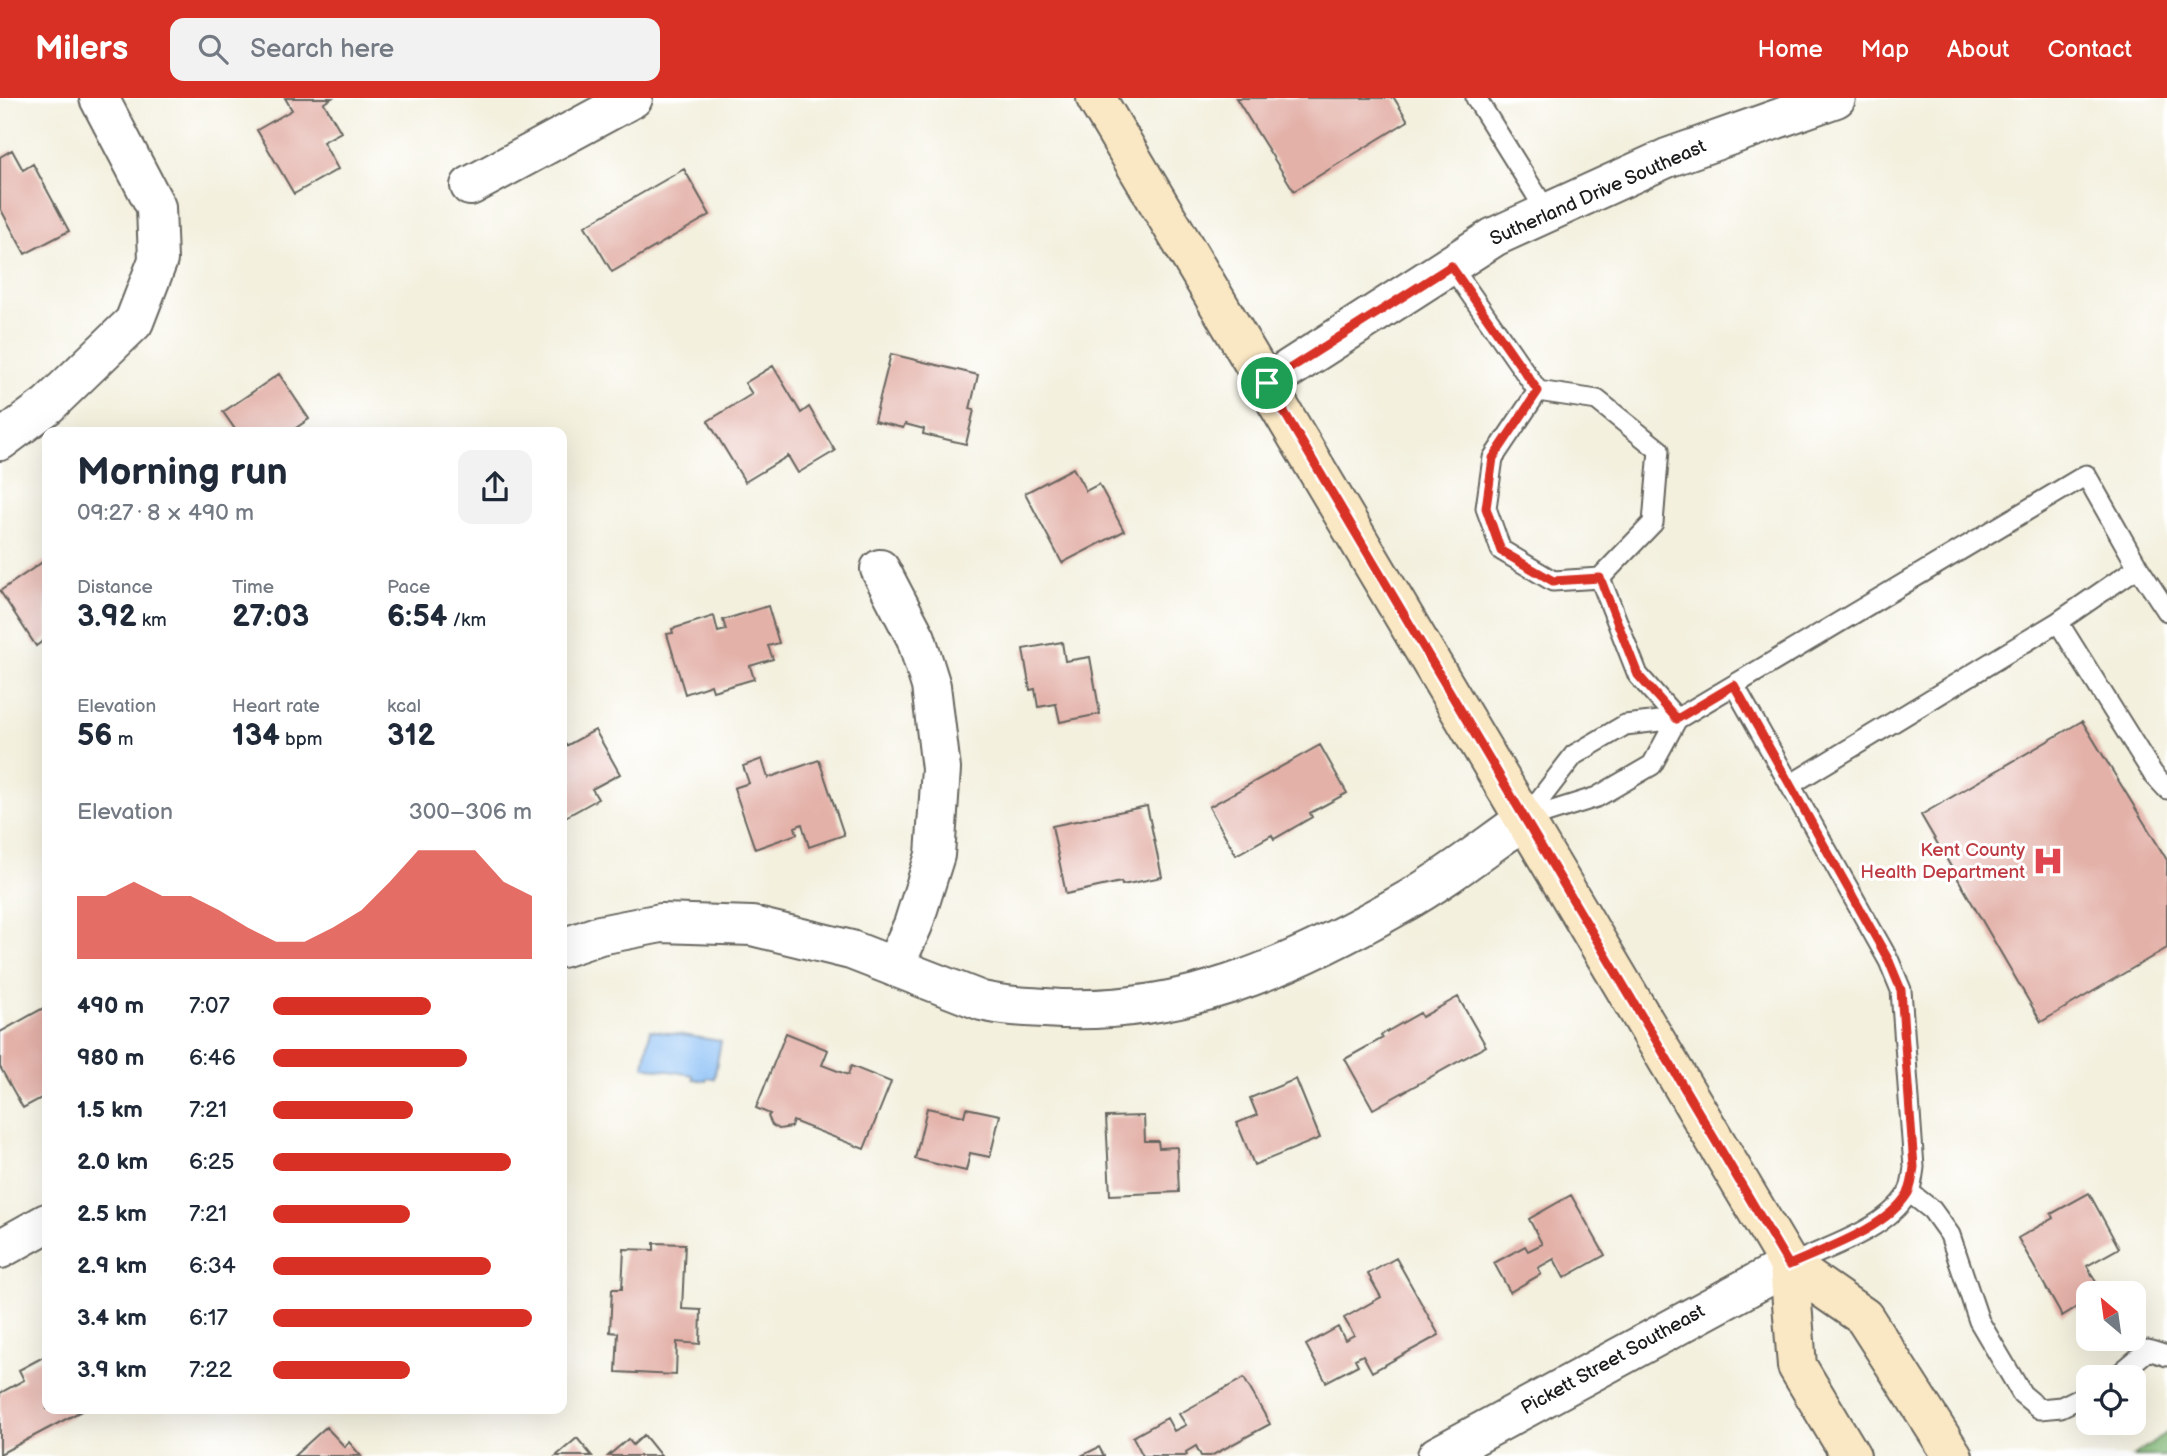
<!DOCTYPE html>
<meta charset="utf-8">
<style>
body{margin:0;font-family:"Balsamiq Sans",sans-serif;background:#f2f2f3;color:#1f2937;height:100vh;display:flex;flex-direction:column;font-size:26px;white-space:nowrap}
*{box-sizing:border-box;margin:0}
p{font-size:23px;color:#747a83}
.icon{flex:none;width:38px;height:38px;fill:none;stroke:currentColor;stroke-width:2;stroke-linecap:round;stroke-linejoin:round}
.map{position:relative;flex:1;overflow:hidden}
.drawer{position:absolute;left:42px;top:329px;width:525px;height:987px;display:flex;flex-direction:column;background:#fff;border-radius:14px;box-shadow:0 7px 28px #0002}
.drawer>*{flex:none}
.needle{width:46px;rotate:331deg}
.controls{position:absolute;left:2076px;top:1183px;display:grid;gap:14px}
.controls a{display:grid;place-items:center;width:70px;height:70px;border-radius:14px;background:#fff;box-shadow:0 7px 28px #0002;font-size:35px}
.pin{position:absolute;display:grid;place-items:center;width:60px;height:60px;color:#fff;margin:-30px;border:4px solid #fff;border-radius:50%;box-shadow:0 2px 7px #0007}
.round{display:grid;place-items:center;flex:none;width:74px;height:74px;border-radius:14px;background:#f2f2f3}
.overview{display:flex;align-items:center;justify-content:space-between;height:119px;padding:0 35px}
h1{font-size:38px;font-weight:600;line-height:52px}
.stats{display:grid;grid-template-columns:repeat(3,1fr);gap:10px;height:119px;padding:7px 35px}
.stats div{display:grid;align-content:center}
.stats b{font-size:30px;font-weight:600}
.stats small{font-size:19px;font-weight:400}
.stats p{font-size:19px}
.chart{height:196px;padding:14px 35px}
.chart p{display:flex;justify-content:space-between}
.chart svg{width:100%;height:126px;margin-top:7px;fill:#d93025;opacity:.7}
ul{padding:0 35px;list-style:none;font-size:23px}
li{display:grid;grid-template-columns:112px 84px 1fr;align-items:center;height:52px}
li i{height:18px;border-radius:9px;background:#d93025}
header{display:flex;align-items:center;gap:42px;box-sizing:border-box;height:98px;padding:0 35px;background:#d93025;color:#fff}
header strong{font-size:33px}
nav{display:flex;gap:38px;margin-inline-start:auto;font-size:24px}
.search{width:490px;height:63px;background:#f2f2f3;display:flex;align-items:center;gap:18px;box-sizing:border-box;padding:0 24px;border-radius:14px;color:#747a83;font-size:26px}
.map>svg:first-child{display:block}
</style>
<header>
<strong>Milers</strong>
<div class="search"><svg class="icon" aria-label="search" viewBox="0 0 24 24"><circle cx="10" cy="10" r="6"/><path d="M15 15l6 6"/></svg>Search here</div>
<nav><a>Home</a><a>Map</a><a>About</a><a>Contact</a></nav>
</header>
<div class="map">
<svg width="2167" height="1358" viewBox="0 0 2167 1358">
<rect width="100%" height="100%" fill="#fff"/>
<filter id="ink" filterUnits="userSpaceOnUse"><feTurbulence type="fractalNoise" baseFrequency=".0143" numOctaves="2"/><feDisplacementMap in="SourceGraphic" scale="14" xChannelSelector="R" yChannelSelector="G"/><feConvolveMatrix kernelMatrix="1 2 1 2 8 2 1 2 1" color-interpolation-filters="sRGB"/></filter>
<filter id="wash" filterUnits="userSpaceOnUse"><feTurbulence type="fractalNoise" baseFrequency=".00686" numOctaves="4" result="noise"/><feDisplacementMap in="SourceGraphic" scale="28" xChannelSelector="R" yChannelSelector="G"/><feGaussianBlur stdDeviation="1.57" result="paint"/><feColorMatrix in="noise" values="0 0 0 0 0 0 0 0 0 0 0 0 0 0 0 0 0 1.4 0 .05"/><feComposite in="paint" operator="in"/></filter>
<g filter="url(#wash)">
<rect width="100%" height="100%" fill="#f3f0de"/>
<path fill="#7ab26f" stroke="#4b6746" stroke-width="2" d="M2167 1334V1358H2133Z"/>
<path fill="#84bcf5" stroke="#506c88" stroke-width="2" d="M650 932 721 943 714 981 707 980 706 983 693 981V977L644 969Z"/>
<g id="blocks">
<path fill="#e3b1a8" d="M285 0H332L324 5 341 34 323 44 338 71 294 96 257 32 292 12Z
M1236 0H1394L1408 23 1294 93Z
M12 52 23 72 33 66 69 133 25 156 0 110V59Z
M684 71 710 117 612 174 585 128Z
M891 256 978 277 970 311 974 312 966 346 923 336 924 331 905 326 903 330 874 323Z
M773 268 801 315 809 309 835 353 798 375 788 358 745 384 708 323 752 296 745 285Z
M279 276 309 321 290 334H237L223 314Z
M1073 370 1086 393 1099 386 1124 433 1062 465 1025 395Z
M47 461V540L36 548 0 493Z
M768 508 779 545 768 548 773 561 750 568 754 581 713 593 711 587 685 596 667 536 673 535 672 531 714 518 718 534 726 532 723 522Z
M1062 544 1065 563 1090 559 1100 616 1060 624 1056 606 1038 609 1035 591 1030 592 1023 551Z
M2082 623 2167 762V850L2041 924 1921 717Z
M595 632 620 676 592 691 598 701 562 721V639L566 648Z
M1320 647 1347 695 1310 715 1312 719 1274 741 1272 737 1236 757 1209 709Z
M762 661 768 680 819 662 844 737 809 749 802 726 795 729 797 736 755 751 734 690 749 685 743 668Z
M1147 708 1162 779 1122 787 1121 784 1066 796 1052 728Z
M1458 899 1486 948 1373 1011 1345 961 1383 940 1381 937 1420 915 1422 919Z
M47 908V997L23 1010 0 969V934Z
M786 935 828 952 822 967 848 977 851 968 891 984 864 1051 793 1023 791 1029 779 1031 772 1027 768 1018 770 1016 756 1010Z
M1296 981 1320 1040 1254 1067 1237 1025 1257 1017 1250 1000Z
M927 1010 964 1018 966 1010 1000 1017 990 1059 970 1055 966 1073 915 1061Z
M1144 1018 1145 1043H1158L1159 1050 1177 1049 1179 1094 1110 1097 1106 1019Z
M2089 1095 2119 1150 2087 1168 2102 1195H2088V1211L2080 1215 2077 1209 2062 1218 2018 1140 2053 1120 2051 1116Z
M1571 1097 1605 1157 1564 1180 1554 1161 1538 1170 1541 1176 1510 1194 1494 1165 1525 1148 1528 1153 1542 1146 1529 1121Z
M654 1145 685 1146 682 1211 701 1212 700 1246 677 1244 676 1277 616 1274 618 1235 610 1234 612 1191H622L624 1151 654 1152Z
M1396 1160 1439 1237 1372 1274 1363 1257 1355 1261 1358 1267 1326 1284 1306 1247 1338 1229 1345 1242 1354 1237 1344 1220 1381 1199 1368 1176Z
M47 1257V1311H85L0 1356V1295L24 1282 19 1272Z
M1244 1280 1270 1326 1211 1358H1201L1196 1348 1186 1354 1187 1357 1185 1358H1143L1133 1339 1167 1320 1174 1333 1186 1327 1179 1316Z
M326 1329 345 1349 349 1344 361 1358H294Z
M644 1337 661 1358H608L628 1341 633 1347Z
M577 1340 592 1358H556Z
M1099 1349 1104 1358H1081Z"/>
</g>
</g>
<g filter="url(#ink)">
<use href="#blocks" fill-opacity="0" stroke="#676660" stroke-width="2"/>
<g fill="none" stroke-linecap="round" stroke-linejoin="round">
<defs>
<path id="lane" d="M1476 0 1547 114
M1451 168 1538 293 1493 360 1486 410 1501 452 1553 483 1600 480 1653 425 1659 352 1597 302 1538 293
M1600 480 1638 577 1677 621
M2058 524 2153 676 2167 691
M1734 587 1889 863 1901 892 1914 1069C1913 1077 1912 1088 1908 1095 1886 1132 1826 1150 1789 1167
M1790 687 2058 524 2138 469
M1524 722 1574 657 1625 627 1677 621 2086 377 2138 469 2167 513
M1524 722 1597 699 1652 667 1677 621
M1909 1094 1932 1112 1950 1137 1979 1223 2022 1296 2040 1311 2061 1309 2088 1296
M2116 1279 2148 1252 2167 1258"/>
<path id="street" d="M470 88 633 0
M1267 285 1494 139 1667 60 1836 0
M0 343 48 307 134 224 158 162 156 109 99 0
M880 471 916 540 931 588 941 671 935 757 913 827 894 869
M562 850 600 837 661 825 752 828 851 852 982 903C1003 908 1024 909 1045 910 1177 920 1289 870 1401 806 1444 782 1484 750 1524 722
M0 1151 47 1125
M1437 1358 1789 1167"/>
<path id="secondary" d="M1096 0 1789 1167 1864 1219 1953 1358
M1789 1167 1797 1268 1851 1358"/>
</defs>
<use href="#lane" stroke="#676660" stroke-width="23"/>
<use href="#street" stroke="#676660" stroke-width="42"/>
<use href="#secondary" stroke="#676660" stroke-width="42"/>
<use href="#lane" stroke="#fff" stroke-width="19"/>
<use href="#street" stroke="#fff" stroke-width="38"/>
<use href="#secondary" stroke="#fae7c3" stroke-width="38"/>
</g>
</g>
<g fill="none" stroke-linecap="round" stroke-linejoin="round" filter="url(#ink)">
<defs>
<path id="route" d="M1451 168 1538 293 1493 360 1486 410 1501 453 1553 483 1600 480 1638 577 1677 621 1734 587 1889 863 1901 892 1914 1069C1913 1077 1912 1088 1908 1095 1886 1131 1826 1150 1789 1167L1267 285Z"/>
</defs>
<use href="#route" stroke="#fff" stroke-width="14"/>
<use href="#route" stroke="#d93025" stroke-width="9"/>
</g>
<defs>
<symbol id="hospital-bare" viewBox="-9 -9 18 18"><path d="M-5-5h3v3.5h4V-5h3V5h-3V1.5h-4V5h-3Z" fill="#e0444e" stroke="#fff" stroke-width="2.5" paint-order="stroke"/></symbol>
</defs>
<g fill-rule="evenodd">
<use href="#hospital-bare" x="2026" y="741" width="44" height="44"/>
</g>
<g text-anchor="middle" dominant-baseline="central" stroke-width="6" stroke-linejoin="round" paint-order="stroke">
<g font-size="19" fill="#1c1c1c" stroke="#fff">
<text transform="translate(1598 95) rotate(-24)">Sutherland Drive Southeast</text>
<text transform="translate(1613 1262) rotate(-29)">Pickett Street Southeast</text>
</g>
<g font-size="19" fill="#be3a42" stroke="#fff" text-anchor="end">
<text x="2025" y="752">Kent County<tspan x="2025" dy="22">Health Department</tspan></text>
</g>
</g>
</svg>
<div class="controls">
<a><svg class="needle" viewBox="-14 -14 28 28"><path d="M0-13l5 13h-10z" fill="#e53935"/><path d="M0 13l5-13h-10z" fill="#747a83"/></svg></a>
<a><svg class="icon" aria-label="locate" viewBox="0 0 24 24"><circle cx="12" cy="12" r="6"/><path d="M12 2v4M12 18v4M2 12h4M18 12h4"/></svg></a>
</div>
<div class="pin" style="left:1267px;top:285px;background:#1e9e55"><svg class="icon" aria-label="arrive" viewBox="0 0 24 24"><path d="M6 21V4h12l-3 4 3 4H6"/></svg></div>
<section class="drawer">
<div class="overview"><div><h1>Morning run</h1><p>09:27 · 8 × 490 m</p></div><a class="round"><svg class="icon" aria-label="share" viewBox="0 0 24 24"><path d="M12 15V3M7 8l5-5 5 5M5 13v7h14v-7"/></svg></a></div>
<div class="stats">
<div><p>Distance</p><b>3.92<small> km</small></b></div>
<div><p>Time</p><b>27:03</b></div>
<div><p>Pace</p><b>6:54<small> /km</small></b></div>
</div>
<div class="stats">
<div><p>Elevation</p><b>56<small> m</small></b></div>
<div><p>Heart rate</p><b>134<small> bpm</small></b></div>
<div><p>kcal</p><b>312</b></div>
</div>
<div class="chart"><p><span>Elevation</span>300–306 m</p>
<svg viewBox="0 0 160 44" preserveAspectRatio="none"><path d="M0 44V22L10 22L20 17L30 22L40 22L50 27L60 33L70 38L80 38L90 33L100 27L110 17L120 6L130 6L140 6L150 17L160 22V44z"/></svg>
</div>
<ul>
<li><b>490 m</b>7:07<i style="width:61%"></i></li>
<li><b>980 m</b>6:46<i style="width:75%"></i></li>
<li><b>1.5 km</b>7:21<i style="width:54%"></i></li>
<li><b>2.0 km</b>6:25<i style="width:92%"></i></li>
<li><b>2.5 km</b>7:21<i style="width:53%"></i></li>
<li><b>2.9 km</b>6:34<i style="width:84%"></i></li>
<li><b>3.4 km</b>6:17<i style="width:100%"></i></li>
<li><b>3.9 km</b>7:22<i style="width:53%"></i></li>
</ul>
</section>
</div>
